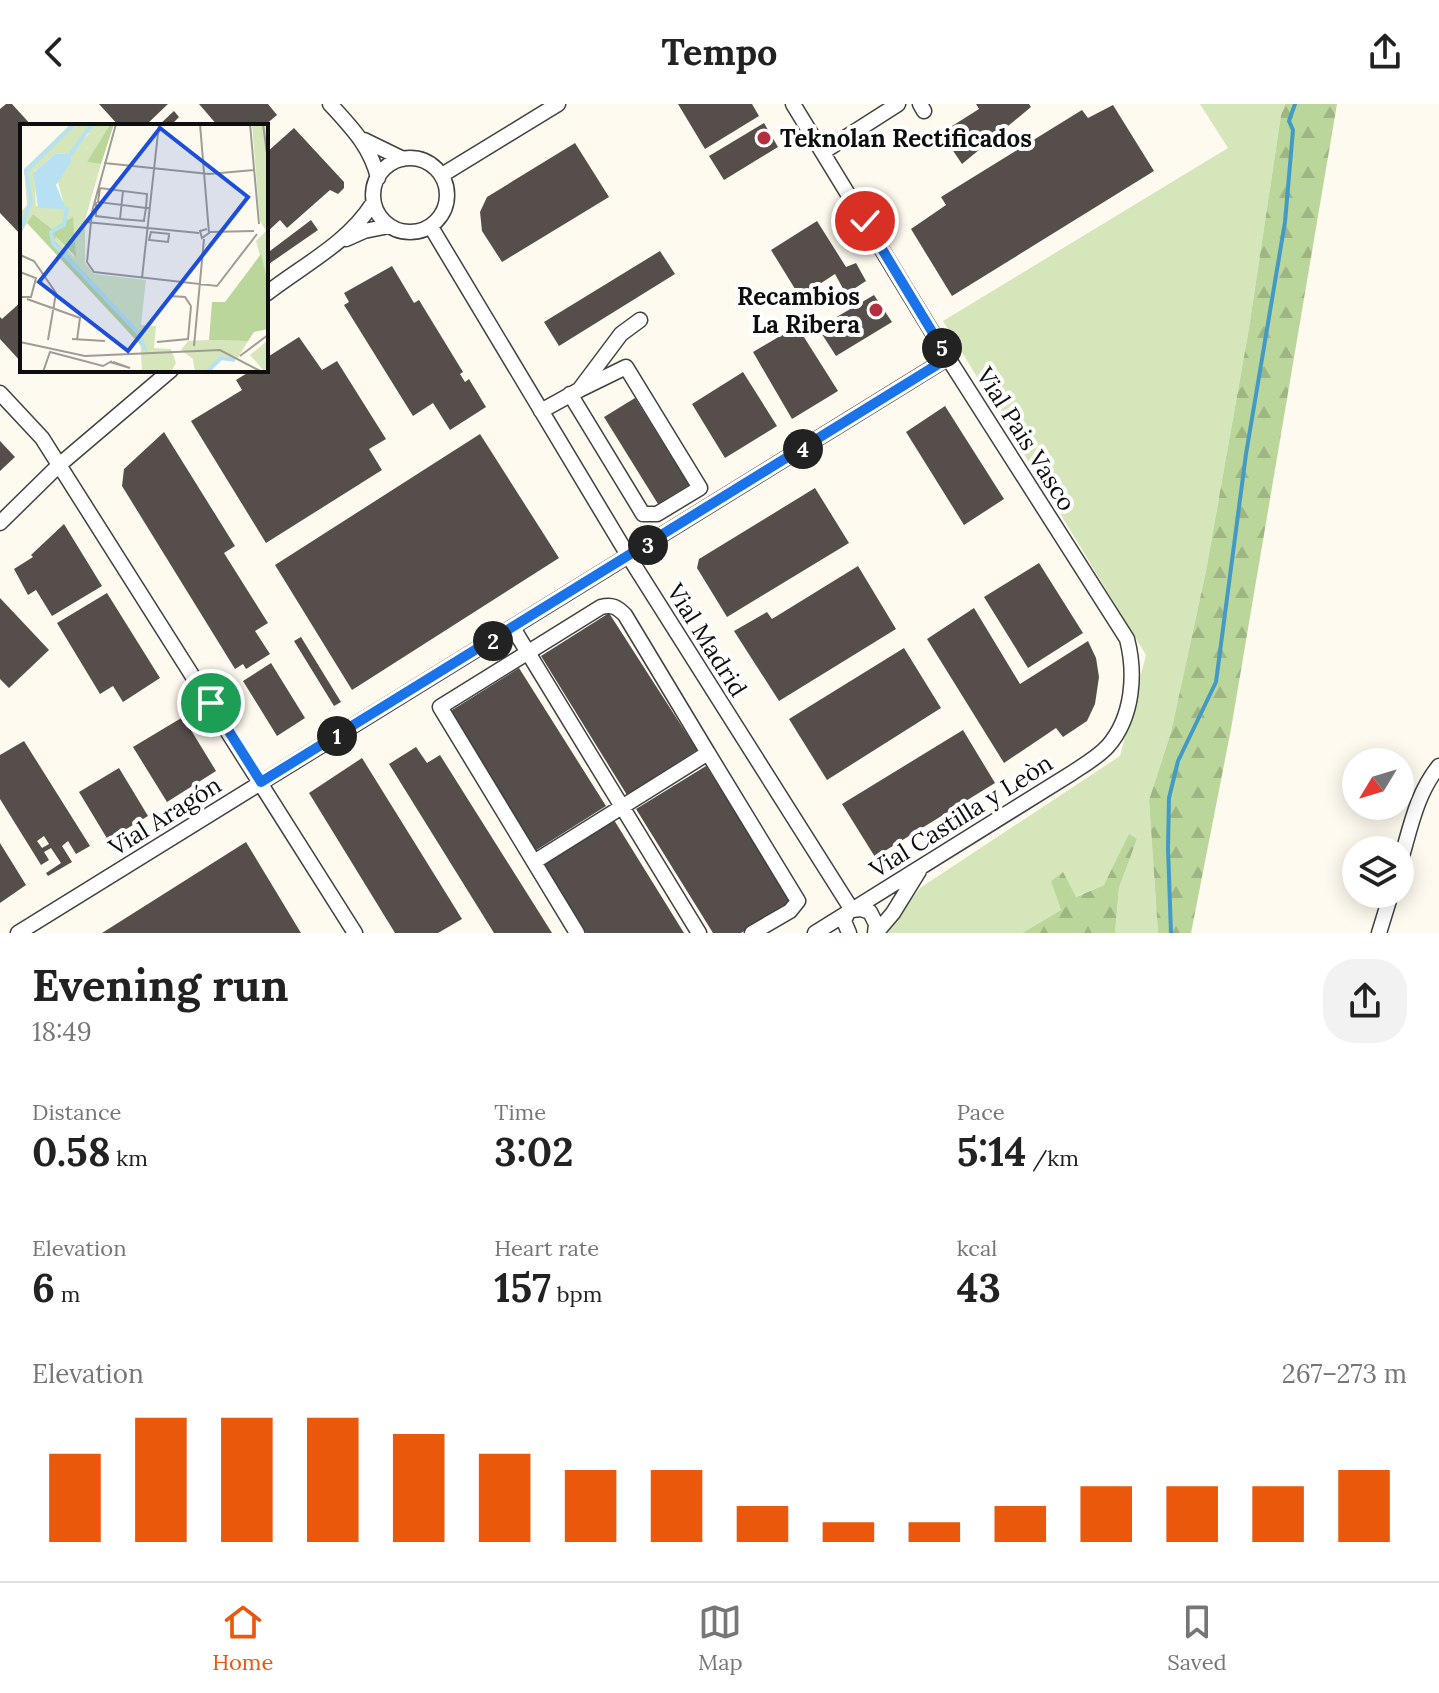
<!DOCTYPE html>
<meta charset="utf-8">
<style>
body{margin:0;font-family:Lora,serif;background:#f2f2f2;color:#222;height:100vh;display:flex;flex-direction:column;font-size:30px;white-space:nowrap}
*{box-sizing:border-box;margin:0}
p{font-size:26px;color:#767676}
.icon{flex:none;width:44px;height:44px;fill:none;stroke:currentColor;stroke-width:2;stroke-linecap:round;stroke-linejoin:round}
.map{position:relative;height:829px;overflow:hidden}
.sheet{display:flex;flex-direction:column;background:#fff;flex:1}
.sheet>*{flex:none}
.needle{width:52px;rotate:232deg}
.fabs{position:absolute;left:1342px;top:644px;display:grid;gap:16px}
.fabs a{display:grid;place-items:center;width:72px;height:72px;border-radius:50%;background:#fff;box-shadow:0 4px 20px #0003;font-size:40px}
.pin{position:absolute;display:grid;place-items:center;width:68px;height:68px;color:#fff;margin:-34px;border:4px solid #fff;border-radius:50%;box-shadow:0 2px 8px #0007}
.km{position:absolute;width:40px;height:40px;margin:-20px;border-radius:50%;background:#222;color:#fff;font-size:22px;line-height:40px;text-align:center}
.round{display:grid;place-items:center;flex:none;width:84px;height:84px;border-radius:32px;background:#f2f2f2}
.headline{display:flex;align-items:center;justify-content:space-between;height:136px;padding:0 32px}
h1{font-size:44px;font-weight:700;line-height:60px}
.figures{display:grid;grid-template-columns:repeat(3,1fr);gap:12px;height:136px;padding:8px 32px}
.figures div{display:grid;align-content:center}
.figures b{font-size:40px;font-weight:700}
.figures small{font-size:22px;font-weight:400}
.figures p{font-size:22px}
.chart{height:224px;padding:16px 32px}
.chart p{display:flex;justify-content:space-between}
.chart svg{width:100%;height:144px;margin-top:8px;stroke:#ea580c;stroke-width:6}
header{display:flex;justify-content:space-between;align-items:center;height:104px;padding:0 32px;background:#fff;font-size:36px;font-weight:700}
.dock{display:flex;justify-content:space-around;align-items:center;height:112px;border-top:2px solid #e0e0e0;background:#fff;font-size:22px;color:#767676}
.dock a{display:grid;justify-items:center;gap:4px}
.dock .selected{color:#ea580c}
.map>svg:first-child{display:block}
</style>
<header><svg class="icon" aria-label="back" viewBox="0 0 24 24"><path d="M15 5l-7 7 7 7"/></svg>Tempo<svg class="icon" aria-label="share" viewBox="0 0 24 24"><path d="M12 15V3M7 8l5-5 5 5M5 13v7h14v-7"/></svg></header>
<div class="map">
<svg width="1439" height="829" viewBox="0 0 1439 829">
<defs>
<pattern id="forest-firs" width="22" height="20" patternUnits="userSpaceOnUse" patternTransform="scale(2)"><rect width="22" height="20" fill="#bad69b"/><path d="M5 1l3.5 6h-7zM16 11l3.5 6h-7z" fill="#9fb684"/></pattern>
</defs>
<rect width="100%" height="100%" fill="#fefaef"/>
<path fill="#d5e6bb" d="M1200 0H1285L1281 11 1249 224 1206 467 1171 628 1149 696 1158 829H1115L1119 784 1137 735 1104 781 1075 793 1063 769 1052 777 1061 806 1022 829H885L920 784 1120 652 1146 551 943 217 1228 44Z"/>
<path fill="url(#forest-firs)" d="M1285 0H1337L1231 625 1191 829H1158L1149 696 1171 628 1206 467 1249 224 1281 11Z
M1129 730 1137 735 1119 784 1115 829H1022L1061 806 1051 777 1063 768 1076 793 1104 781Z"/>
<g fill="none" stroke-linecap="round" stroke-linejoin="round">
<path stroke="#439bc5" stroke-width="4" d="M1171 829 1168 744 1169 694 1178 657 1216 578 1246 350 1285 118 1293 26 1289 17 1295 0"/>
</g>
<path fill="#564e4b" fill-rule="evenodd" d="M6 0H12L32 22H22V132L0 109V5Z
M99 0H168L145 22H119Z
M199 0H268L277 11 264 22H218Z
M678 0H752L759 12 705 45Z
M976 0H1029L1031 3 962 60 941 29 979 5Z
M1113 1 1154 67 952 192 911 125 946 101 941 93 1082 6 1088 14Z
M174 7 179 13 170 22H158Z
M764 19 778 43 724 76 709 52Z
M294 24 344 78V84L338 90 330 86 287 124 280 116 266 129V49Z
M575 39 609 93 502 158 482 127 480 108 487 93Z
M311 116 318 126 266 162V150Z
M817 117 846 163 856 159 866 177 846 190 835 170 800 193 771 146Z
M660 147 675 170 559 242 544 218Z
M392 162 414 199 419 196 463 268 460 270 465 278 469 275 486 303 450 326 433 299 413 312 344 201 349 198 344 189Z
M874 191 892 218 836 252 818 224Z
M22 197V259L0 235V213L2 215Z
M797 222 838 287 792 315 753 248Z
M299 233 322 266 337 257 386 335 369 345 382 366 266 439 191 317 242 286 236 276 252 266H266V254Z
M743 268 777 322 725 354 692 300Z
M635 294 689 381 658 400 604 313Z
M945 302 1004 395 964 421 906 328Z
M164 328 235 442 224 449 268 519 255 527 270 550 246 565 243 560 235 565 122 382 124 365Z
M480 330 559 454 352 586 275 461Z
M0 337 15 353 0 367Z
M815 384 849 439 727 513 697 464 699 455Z
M64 420 102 482 52 512 36 486 28 491 14 465 33 453 31 451Z
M1039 459 1083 529 1028 564 984 493Z
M858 462 896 525 779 597 734 527 767 508 772 515Z
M107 489 160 574 123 598 113 582 100 590 57 519Z
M0 494 49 546 9 584 0 575Z
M974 504 1020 580 1088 537 1096 554 1099 573 1095 600 1087 617 1063 633 1056 624 1004 659 927 535Z
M609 509 697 646 627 691 541 552Z
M301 533 341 598 334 602 294 537Z
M904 544 941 604 827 676 789 615Z
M271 559 305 614 277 632 243 577Z
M519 564 606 702 535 747 449 608Z
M183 613 216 667 167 698 133 643Z
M963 626 995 679 875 753 842 700Z
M24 637 90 742 76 750 68 737 62 742 72 758 48 772 46 769 61 759 51 744 44 748 49 756 41 761 0 695V651ZM44 732 49 740 42 744 37 737Z
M416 643 427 659 440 651 552 829H494L389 660Z
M362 654 462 815 438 829H395L309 689Z
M706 662 792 797 741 829H713L636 705Z
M119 664 148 712 108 736 79 688Z
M614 716 684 829H586L544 760Z
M246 738 301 829H102Z
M0 739 26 781 0 799Z"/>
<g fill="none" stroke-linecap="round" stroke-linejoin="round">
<defs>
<path id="minor" d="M330 0C351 23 371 43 378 74
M793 0 948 254 1127 535C1136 570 1133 613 1108 642 1098 653 1084 661 1072 669L815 829
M920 0 924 7
M364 36 403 55
M823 48 898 0
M373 91a37 37 0 1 1 74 0a37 37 0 1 1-74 0Z
M442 71 558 0
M431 123 629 453 852 806 861 805 870 808 876 820 875 829
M346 135 364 127 389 122
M266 190C303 161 347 140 373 99
M0 289 42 334 355 829
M570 290 643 410H657L700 384 626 263 579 286
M541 307 579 286 621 230 640 216
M0 419 58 362 171 266
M513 524 699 829
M534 758 708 649 798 797 790 807 752 829
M1400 759C1410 726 1416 690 1439 662
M848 808 844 817 849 829
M18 829 948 254
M577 829 440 603 601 503C612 500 617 503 625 511L708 649
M876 829 893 809 919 767
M1379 829 1391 790"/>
</defs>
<use href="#minor" stroke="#414141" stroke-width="17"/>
<use href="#minor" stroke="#fff" stroke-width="14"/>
</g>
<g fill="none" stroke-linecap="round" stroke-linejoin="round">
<defs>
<path id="route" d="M211 599 261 678 948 254 865 117"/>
</defs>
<use href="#route" stroke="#fff" stroke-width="16"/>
<use href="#route" stroke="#1a73e8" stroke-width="10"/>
</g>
<g fill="#b52e3f" stroke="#fff" stroke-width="3">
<circle cx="764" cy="34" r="8"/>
<circle cx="876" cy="206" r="8"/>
</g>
<g text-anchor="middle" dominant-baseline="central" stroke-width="8" stroke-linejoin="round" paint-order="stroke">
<g font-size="24" font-weight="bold" fill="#0e0e0e" stroke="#fff" text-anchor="start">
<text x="780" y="34">Teknolan Rectificados</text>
<text x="860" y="192" text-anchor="end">Recambios<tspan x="860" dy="28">La Ribera</tspan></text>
</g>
<g font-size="24" fill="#0e0e0e" stroke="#fff">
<text transform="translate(1026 335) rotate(58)">Vial Pais Vasco</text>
<text transform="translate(707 536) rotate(58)">Vial Madrid</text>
<text transform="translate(165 712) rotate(-32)">Vial Aragón</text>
<text transform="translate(961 712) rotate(-32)">Vial Castilla y Leòn</text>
</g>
</g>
<g transform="translate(20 20)">
<rect width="248" height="248" fill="#fefaef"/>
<path d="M51 0H93L67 38 81 40 65 96V139L74 150 126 156 121 201 136 202 134 224 151 225 156 239 151 248H122L120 210 34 116 35 112 54 133V111L44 101 32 105 13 90 0 110V89L7 81 4 45ZM72 9 68 23 45 41 37 55 43 77 16 82 14 47 36 28 51 26 63 10ZM232 0H248V160L236 117 246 107 240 97ZM248 216V248H245L230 231ZM168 217 189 216 228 217 218 234H199L186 248H175L173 235 161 226Z" fill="#d5e6bb" fill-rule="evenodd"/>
<path d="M94 0 81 40 67 38 90 1ZM13 90 32 105 53 93 56 133 36 113 34 116 120 209 127 228 7 99ZM241 130 248 160V205L234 208 228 217 189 216 192 178H205Z" fill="#bad69b"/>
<path d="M74 5 72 19 59 31 52 36 48 29 35 30 13 49 33 24 51 26Z" fill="#d5e6bb"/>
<path d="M48 29 52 36 36 61 46 85 18 84 13 49 35 30Z" fill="#b7e1f2"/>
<path fill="none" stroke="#b7e1f2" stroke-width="4" d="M49 32 72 0M47 83 44 101 31 108 33 119 119 210 125 226M0 107 11 77 6 47 54 0M187 248 201 234 215 236"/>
<path fill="none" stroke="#9e9c95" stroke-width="2" d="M96 0 72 88 67 138 74 148 197 162 237 110M180 0 189 109 182 114 180 107 187 105M230 0 239 100M243 0 248 37M84 39 189 50 234 46M76 78V92L100 95 103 67M100 95 124 97V96L126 84 127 70 80 64 78 78 126 84H129M66 98 179 109M190 108 234 107M149 111 148 118 129 116 131 108 150 110M0 131 14 137 36 169 28 216M0 148 16 154 11 173H0M122 154 139 0M150 172 165 173 171 182M7 175 60 194 57 216M52 215 85 217M0 218 65 232 200 226 242 248M137 218 168 215 171 182M174 222 184 115M220 232 248 211M90 238 110 244 93 238M23 248 30 228 83 242 92 237"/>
<path fill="#1d4ed8" fill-opacity="0.15" stroke="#1d4ed8" stroke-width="4" d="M140 4 228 73 108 227 19 158Z"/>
<rect width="248" height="248" fill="none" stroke="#0e0e0e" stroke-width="4"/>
</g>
</svg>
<div class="fabs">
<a><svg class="needle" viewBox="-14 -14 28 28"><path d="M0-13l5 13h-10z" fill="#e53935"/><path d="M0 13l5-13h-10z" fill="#767676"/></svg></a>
<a><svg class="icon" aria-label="layers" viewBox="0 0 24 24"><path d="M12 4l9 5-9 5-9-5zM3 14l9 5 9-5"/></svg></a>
</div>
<div class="pin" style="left:211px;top:599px;background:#1e9e55"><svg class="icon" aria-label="arrive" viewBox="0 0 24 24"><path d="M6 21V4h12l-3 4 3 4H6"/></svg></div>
<div class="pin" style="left:865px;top:117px;background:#d93025"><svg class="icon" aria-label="check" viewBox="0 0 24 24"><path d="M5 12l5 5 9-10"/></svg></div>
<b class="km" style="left:337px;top:632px">1</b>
<b class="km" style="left:493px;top:537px">2</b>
<b class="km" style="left:648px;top:441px">3</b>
<b class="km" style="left:803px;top:345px">4</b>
<b class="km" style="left:942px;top:244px">5</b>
</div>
<section class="sheet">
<div class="headline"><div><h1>Evening run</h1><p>18:49</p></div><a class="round"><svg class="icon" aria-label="share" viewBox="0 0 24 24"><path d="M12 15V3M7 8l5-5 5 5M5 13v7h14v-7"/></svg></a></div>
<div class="figures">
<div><p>Distance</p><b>0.58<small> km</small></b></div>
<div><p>Time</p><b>3:02</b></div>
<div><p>Pace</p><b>5:14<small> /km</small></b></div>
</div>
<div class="figures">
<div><p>Elevation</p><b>6<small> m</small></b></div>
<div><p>Heart rate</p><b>157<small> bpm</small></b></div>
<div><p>kcal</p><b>43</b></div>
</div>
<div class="chart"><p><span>Elevation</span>267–273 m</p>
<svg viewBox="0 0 160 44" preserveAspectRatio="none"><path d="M5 44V17M15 44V6M25 44V6M35 44V6M45 44V11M55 44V17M65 44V22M75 44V22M85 44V33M95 44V38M105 44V38M115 44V33M125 44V27M135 44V27M145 44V27M155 44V22"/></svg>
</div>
</section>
<nav class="dock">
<a class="selected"><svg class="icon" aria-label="home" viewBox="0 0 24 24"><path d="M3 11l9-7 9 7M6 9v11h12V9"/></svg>Home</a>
<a><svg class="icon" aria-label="map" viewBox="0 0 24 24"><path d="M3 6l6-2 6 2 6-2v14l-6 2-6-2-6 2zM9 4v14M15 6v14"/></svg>Map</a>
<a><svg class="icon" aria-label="saved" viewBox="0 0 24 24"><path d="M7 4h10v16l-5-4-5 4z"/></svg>Saved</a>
</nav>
